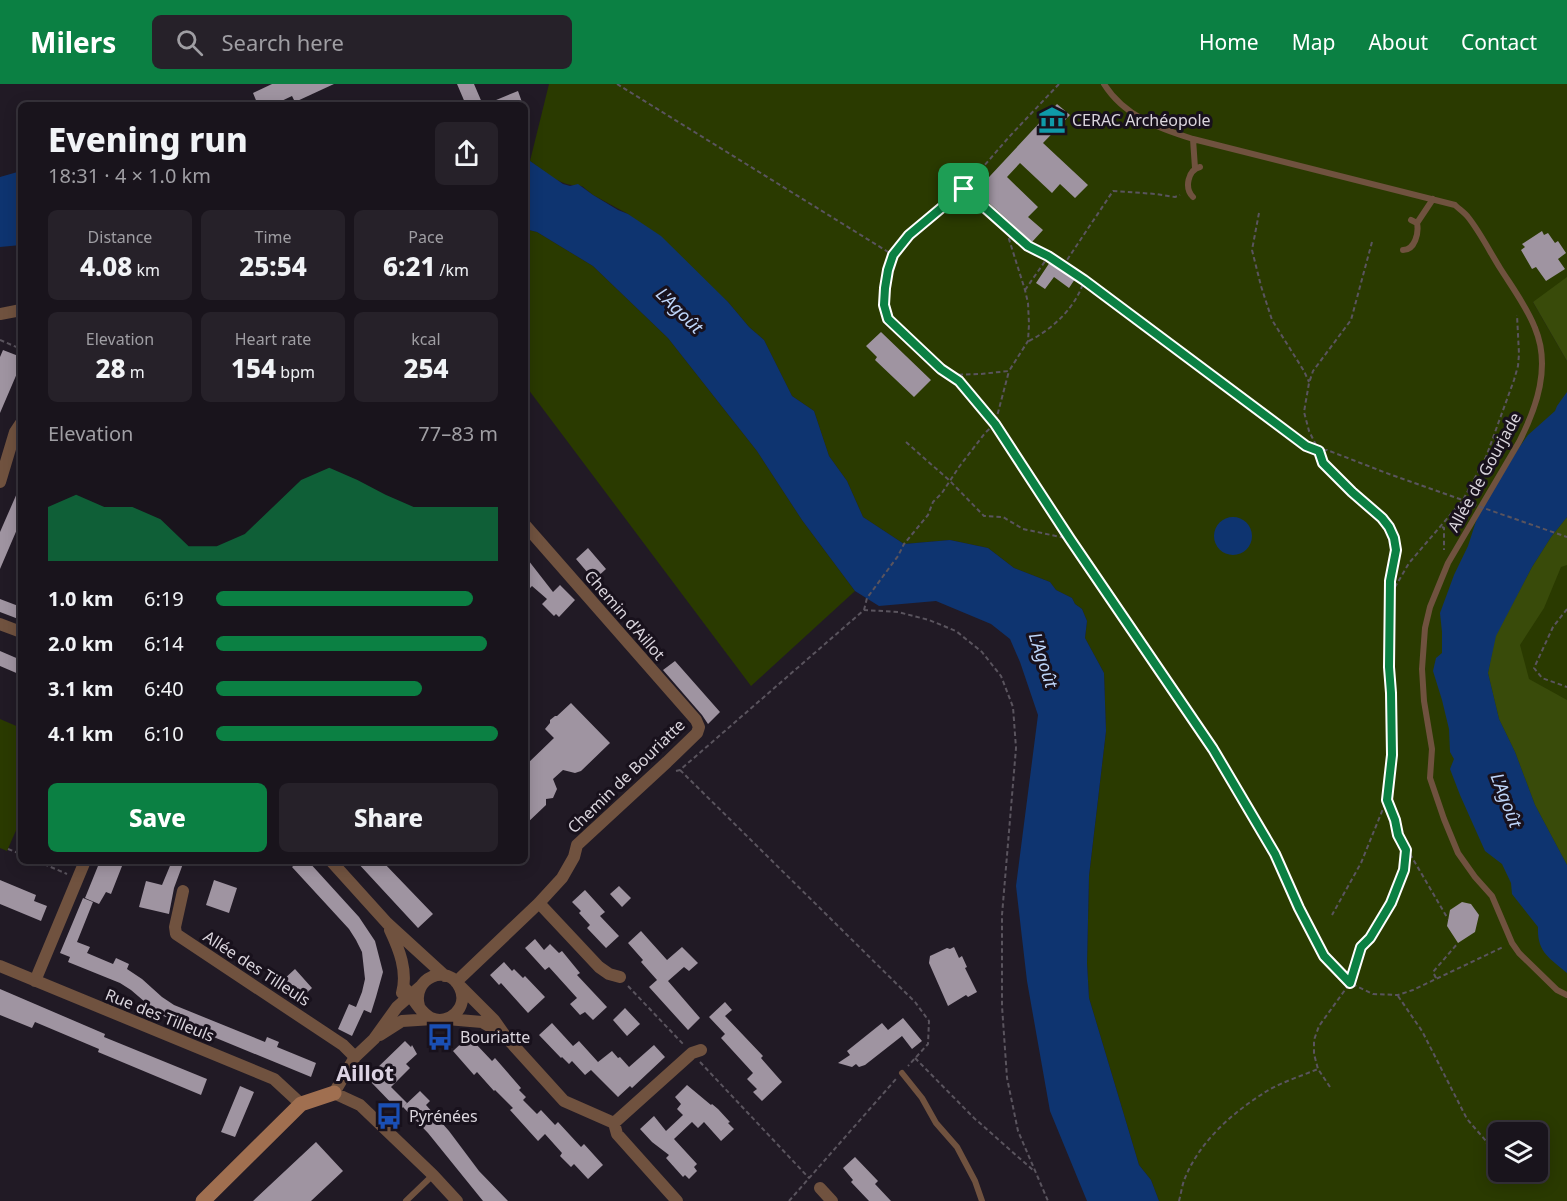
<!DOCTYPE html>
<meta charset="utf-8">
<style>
body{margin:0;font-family:"Noto Sans",sans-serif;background:#262129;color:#f1f3f6;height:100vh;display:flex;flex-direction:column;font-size:22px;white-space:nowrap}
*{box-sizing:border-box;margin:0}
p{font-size:20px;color:#9f9ea3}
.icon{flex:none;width:33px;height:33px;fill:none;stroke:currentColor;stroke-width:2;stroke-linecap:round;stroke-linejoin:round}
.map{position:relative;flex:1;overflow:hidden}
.side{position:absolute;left:18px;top:18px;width:510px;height:762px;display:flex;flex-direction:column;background:#19141c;border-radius:9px;box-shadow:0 3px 15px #0003,0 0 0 2px #37333b}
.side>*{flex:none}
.tools{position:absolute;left:1488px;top:1038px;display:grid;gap:12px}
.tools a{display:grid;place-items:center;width:60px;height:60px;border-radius:9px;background:#19141c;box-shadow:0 3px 15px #0003,0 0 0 2px #37333b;font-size:30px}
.pin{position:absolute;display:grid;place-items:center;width:51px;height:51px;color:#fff;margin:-26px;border-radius:12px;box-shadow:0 3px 9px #0006}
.round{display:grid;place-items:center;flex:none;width:63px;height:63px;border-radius:9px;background:#262129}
.head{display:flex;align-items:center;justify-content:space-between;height:102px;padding:0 30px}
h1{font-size:33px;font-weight:800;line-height:45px}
.metrics{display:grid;grid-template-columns:repeat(3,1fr);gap:9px;height:102px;padding:6px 30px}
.metrics div{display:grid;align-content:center;border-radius:9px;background:#262129;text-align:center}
.metrics b{font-size:26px;font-weight:800}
.metrics small{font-size:16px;font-weight:400}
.metrics p{font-size:16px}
.chart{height:168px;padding:12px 30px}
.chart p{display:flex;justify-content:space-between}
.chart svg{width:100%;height:108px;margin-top:6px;fill:#0b8043;opacity:.7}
.primary-button{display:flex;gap:12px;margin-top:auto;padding:12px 30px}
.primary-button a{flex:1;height:69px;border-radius:9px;background:#0b8043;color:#fff;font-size:24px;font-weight:800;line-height:69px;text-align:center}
.primary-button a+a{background:#262129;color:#f1f3f6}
ul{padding:0 30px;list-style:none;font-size:20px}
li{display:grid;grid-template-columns:96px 72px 1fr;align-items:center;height:45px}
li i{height:15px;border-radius:8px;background:#0b8043}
header{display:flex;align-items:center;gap:36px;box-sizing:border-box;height:84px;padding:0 30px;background:#0b8043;color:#fff}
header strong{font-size:28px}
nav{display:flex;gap:33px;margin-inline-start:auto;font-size:21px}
.search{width:420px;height:54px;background:#262129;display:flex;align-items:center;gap:15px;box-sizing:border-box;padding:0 21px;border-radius:9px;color:#9f9ea3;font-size:22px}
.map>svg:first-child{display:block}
</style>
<header>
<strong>Milers</strong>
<div class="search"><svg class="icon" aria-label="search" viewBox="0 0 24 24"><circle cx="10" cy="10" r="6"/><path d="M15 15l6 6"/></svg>Search here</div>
<nav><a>Home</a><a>Map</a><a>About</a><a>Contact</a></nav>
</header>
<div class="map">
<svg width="1567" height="1117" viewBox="0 0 1567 1117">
<rect width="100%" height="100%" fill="#211a25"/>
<path fill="#2a3a00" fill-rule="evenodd" d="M549 0H1567V212L1533 218 1567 277V1117H1159L1151 1096 1139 1081 1089 914 1087 879 1089 792 1106 647 1104 589 1085 554 1087 537 1082 525 1075 520 1072 514 1056 506 1050 498 1014 484 988 464 950 456 904 460 863 433 847 397 829 372 814 327 792 312 764 256 749 243 728 218 628 130 593 111 582 102C559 102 548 90 530 77ZM1498 1048H1538V1088H1498Z
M525 145 537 148 593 182 668 254 757 367 802 436 855 507 751 602 525 301Z
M0 635 21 644V735L7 767 0 764Z"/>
<path fill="#394b0a" d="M1567 193V277L1533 218Z
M1567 433V481L1561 483 1544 524 1520 561 1529 595 1567 616V781L1535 721 1515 668 1499 635 1488 589 1495 552 1532 483 1551 453Z"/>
<path fill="#0e3470" d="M525 76 530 77 563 100 570 102 578 100 593 111 618 126 628 130 661 152 728 218 749 243 764 256 792 312 814 327 829 372 847 397 863 433 904 460 950 456 988 464 1014 484 1050 498 1056 506 1072 514 1075 520 1082 525 1087 537 1085 554 1104 589 1106 647 1089 792 1087 879 1089 914 1139 1081 1151 1096 1159 1117H1087L1050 1027 1027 897 1016 802 1038 631 1020 578 1010 555 991 540 936 517 879 522 855 507 802 436 757 367 668 254 593 182 537 148 525 145Z
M21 87V161L0 163V93Z
M1567 308V433L1551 453 1532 483 1496 552 1488 589 1499 635 1515 668 1535 721 1567 781V889C1550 874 1537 869 1538 843L1512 810 1511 799 1502 780 1485 767 1460 711 1450 685 1454 675 1450 668 1449 645 1442 616 1433 587 1436 574 1442 569V548L1440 529 1454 491 1468 462 1478 431 1518 365 1528 351 1555 327 1557 322Z
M1214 452a19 19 0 1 1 38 0a19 19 0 1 1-38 0Z"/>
<path fill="#9f94a1" d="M272 0H334L295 18 292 12 273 21H258L253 9Z
M457 0H474L483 21H466Z
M518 7 523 21H484Z
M1057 20 1070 31 1043 59 1088 101 1075 114 1060 100 1052 109 1020 79 1007 93 1038 123 1028 133 1043 146 1032 158 976 107Z
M1542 147 1544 151 1548 149 1555 159 1558 157 1566 169 1558 175 1565 185 1546 197 1536 183 1532 185 1521 166 1525 163 1522 160Z
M1050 178 1075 195 1069 204 1054 193 1045 205 1036 199Z
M881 248 931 296 914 313 875 276 877 273 866 262Z
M3 266 21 273V280L0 329V273Z
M21 400V436L0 485V448Z
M588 464 606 485 594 496 576 475Z
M525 472 553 508 560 501 575 516 559 533 556 530 554 532 542 520 547 515 532 502 525 509Z
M0 515 21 523V536L0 528Z
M0 567 21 576V591L0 582Z
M675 577 720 628 708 640 702 631 663 586Z
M571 619 610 659 581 687 575 689 563 686 553 695 557 705 553 714 546 715V721L525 741V682L554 654 545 645 550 639V636L555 632H557Z
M100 777H124L111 810 106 808 99 820 85 814Z
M172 777H184L174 804 169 830 139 823 146 797 162 801Z
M299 777H308L359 833 375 857 383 888 376 913 371 929 364 926 352 952 338 945 349 920 356 923 362 908 365 895 362 868 356 856 349 845 292 783Z
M356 777H382L433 830 418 844Z
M0 796 36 811 34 817 47 822 41 837 0 820Z
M214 796 237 804 229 829 206 821Z
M619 802 631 814 622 823 610 810Z
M585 806 605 828 600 832 619 852 606 864 587 844 590 841 579 829 581 827 572 818Z
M83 814 93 818 77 858 90 863 87 869 113 880 116 874 129 880 127 885 142 895 162 913 174 921 265 958 267 953 279 958 277 963 316 979 311 993 170 935 159 930 131 906 120 899 68 878 70 873 60 869Z
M1462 818 1471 820 1479 831 1475 848 1458 859 1447 842 1450 826Z
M641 847 667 876 682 863 698 879 689 887 684 883 668 897 700 934 688 946 649 903 657 896 641 878 643 876 628 859Z
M535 855 544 866 550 860 559 869 562 867 580 889 577 891 607 923 593 936 585 928 580 931 570 920 577 914 549 883 545 886 525 864Z
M954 863 959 874 962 872 967 883 965 884 977 908 968 913 966 911 948 922 929 879 930 872 947 864 950 865Z
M504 878 512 887 514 885 523 894 525 892 545 913 528 929 501 899 499 901 490 891Z
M295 885 312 904 300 915 283 896Z
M0 905 105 950 104 953 207 995 201 1011 98 968 99 965 35 938 32 944 0 931Z
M725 918 732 926 725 932 763 972 761 974 782 998 762 1017 753 1008 757 1005 747 995 753 989 721 954 725 950 709 933Z
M625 924 640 940 627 952 613 936Z
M903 934 922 957 912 965 902 952 865 981 859 983 856 980 852 983 838 979 850 971 847 967 882 939 888 946Z
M552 939 573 962 579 957 598 978 612 967 618 974 620 973 629 983 654 961 665 973 632 1004 630 1002 618 1013 591 986 585 991 572 977 569 980 562 973 561 974 539 951Z
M467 954 473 961 475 959 492 977 495 974 521 1004 519 1006 526 1013 523 1016 537 1030 541 1026 555 1041 558 1038 581 1063 584 1060 603 1081 588 1095 574 1080 571 1083 560 1072 562 1069 545 1050 538 1057 510 1026 513 1024 495 1006 494 1007 477 988 474 991 453 967Z
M405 957 411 963 412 961 417 970 406 980 410 984 391 1003 407 1019 399 1027 370 997 377 990 375 986Z
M687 1001 711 1021 712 1020 718 1025 730 1038 728 1039 734 1045 721 1057 704 1038 698 1044 692 1038 674 1055 697 1080 694 1083 697 1087 689 1095 685 1091 683 1093 666 1074 669 1071 652 1058 640 1045 654 1032 666 1047 683 1031 677 1025 681 1020 675 1013Z
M240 1002 254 1008 235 1053 221 1048Z
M420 1007 430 1017 426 1021 449 1047 479 1087 508 1117H483L428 1049 403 1023Z
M316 1058 343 1087 311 1117H253Z
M855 1073 878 1097 875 1100 891 1117H869L851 1098 853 1096 843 1084Z"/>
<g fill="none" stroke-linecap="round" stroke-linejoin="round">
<path stroke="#5a545e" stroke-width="2" stroke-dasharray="4.5 3" stroke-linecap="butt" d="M617 0 893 171 887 186 885 204 884 221 888 235 941 285 959 298 995 340 1070 455 1213 665 1275 770 1299 823 1324 872 1350 899 1373 910 1398 911 1413 906 1503 863
M1059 0 1009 53 964 105 1028 162 1048 172 1084 197 1306 362 1319 367 1323 379 1352 408 1381 434 1389 443 1394 454 1396 466 1390 497 1389 583 1391 609 1392 671 1387 715 1361 779 1332 831
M1259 129 1252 166 1261 202 1272 236 1304 287 1309 298
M1372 158 1351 236 1313 287 1309 299 1304 328 1309 347 1319 367 1327 366 1389 390 1471 419
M893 171 909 151 963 105
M1063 182 1113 107 1156 110 1175 113 1180 111
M1025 206 1048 173
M0 256 21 265
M1029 257C1054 244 1075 224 1084 197
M951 291 980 290 1009 287 1028 257 1029 240 1028 219 1025 206 1008 152 1011 148
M906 358 950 397 984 432 1003 433 1023 445 1070 455
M1442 443 1444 444V466
M1391 510 1409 479 1463 416 1486 373 1514 296 1518 282 1519 270 1517 231
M1567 525 1553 543 1534 584 1542 594 1567 603
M864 526 867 514 898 472 904 460 928 431 933 418 942 409 959 383 985 349 995 340 1009 287
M680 686 915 918 929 937 928 960 908 982
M676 687 680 686 864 526 898 528 929 536 956 547 982 568 1001 592 1013 623 1016 664 1002 831V922L1007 994 1018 1047 1048 1117
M1387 715C1393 732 1398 758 1410 770L1448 835
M8 765 21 770
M37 777 67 790
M1436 894 1433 888 1458 859
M628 902 684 961
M1398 912 1422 947 1467 1035 1486 1057 1489 1066
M915 974 974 1034 1034 1087
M700 978 809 1094
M1330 1003 1318 985 1314 970V956L1319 942 1350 899 1361 863 1370 854 1391 819 1404 786 1406 766
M789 1117 896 995
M1179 1117C1181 1110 1182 1101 1185 1094 1200 1057 1233 1028 1267 1007 1282 998 1301 992 1318 985"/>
<path stroke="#70523f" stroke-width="6" d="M1104 0C1124 32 1158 44 1193 55L1455 121C1459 125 1465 129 1468 133 1480 148 1490 168 1500 184 1512 203 1527 223 1535 244 1551 282 1537 323 1519 358L1448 479 1430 523 1425 544 1422 585 1424 617 1432 665 1430 694 1444 735 1458 769 1475 793 1492 812 1512 859 1519 869 1557 906 1567 911
M1193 55 1195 84
M1193 113C1184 104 1188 86 1200 83
M1417 139 1433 115
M1403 166C1415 166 1419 149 1417 139L1411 136
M902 989 922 1014 936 1039 957 1063 975 1097 982 1117
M406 1117 433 1091"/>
<path stroke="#70523f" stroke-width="12" d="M0 230 21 226
M0 398 15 348 21 339
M525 441 696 636 699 643 697 649 667 678 577 761 574 773 562 794 539 819 456 898 494 936 506 953 564 1017 614 1039 617 1050 677 1117
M0 540 21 548
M331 777 387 839 445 892
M183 807 175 843 176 850 343 961 355 973
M539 819 599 883 609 890 620 893
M390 846C399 865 408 887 402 909
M0 882 274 995 301 1020
M35 897 85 777
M421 902 397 923 374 955 355 973 334 1009 360 1021 433 1091 457 1117
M404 903C411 911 421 930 431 934 449 942 469 923 460 904 448 878 411 894 419 922
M447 935 482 938 498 947
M380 951 402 937 433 935
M614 1039 692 969 701 966
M820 1104 832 1117"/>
<path stroke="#a06f50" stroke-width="15" d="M203 1117 301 1020 334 1009"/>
<path stroke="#5a545e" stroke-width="2" stroke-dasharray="4.5 3" stroke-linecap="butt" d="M1472 420 1567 453"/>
</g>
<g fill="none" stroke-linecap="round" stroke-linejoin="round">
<defs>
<path id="route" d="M964 105 1028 162 1048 172 1084 196 1306 362 1319 367 1323 379 1352 408 1382 434 1389 443 1394 454 1396 466 1390 497 1389 583 1391 609 1392 671 1387 716 1395 736 1398 751 1406 766 1404 786 1391 819 1370 854 1361 863 1350 899 1324 872 1299 824 1275 770 1213 665 1070 455 995 340 959 297 941 285 888 235 884 221 885 204 888 186 893 171 909 151Z"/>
</defs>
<use href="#route" stroke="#fff" stroke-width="12"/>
<use href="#route" stroke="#0b8043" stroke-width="8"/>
</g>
<defs>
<symbol id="museum-bare" viewBox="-9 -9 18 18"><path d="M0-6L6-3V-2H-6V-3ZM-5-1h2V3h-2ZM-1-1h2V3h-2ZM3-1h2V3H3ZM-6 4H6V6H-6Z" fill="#0f9aa8" stroke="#18111c" stroke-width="2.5" paint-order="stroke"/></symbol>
<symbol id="bus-bare" viewBox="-9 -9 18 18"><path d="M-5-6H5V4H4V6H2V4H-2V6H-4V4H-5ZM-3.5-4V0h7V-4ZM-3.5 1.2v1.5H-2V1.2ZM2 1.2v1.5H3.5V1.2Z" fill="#1a4fb4" stroke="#18111c" stroke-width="2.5" paint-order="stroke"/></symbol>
</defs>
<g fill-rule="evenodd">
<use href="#museum-bare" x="1033" y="17" width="38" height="38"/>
<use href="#bus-bare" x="421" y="934" width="38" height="38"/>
<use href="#bus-bare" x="370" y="1013" width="38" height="38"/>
</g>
<g text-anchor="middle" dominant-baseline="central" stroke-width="6" stroke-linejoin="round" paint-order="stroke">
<g font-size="16" fill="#dad5dd" stroke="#18111c" text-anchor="start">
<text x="1072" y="36">CERAC Archéopole</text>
<text x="460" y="953">Bouriatte</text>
<text x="409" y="1032">Pyrénées</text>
</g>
<g font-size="16" fill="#dad5dd" stroke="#18111c">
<text transform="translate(1484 388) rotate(-61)">Allée de Gourjade</text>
<text transform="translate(625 531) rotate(49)">Chemin d'Aillot</text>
<text transform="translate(626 692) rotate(-44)">Chemin de Bouriatte</text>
<text transform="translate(257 884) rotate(33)">Allée des Tilleuls</text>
<text transform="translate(160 931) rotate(22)">Rue des Tilleuls</text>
</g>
<g font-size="18" font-style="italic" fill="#bed5f9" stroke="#18111c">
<text transform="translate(680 226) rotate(44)">L'Agoût</text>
<text transform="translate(1044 576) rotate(72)">L'Agoût</text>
<text transform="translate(1507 716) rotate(69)">L'Agoût</text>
</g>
<g font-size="22" font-weight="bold" fill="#dcd3e3" stroke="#18111c">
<text x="365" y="988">Aillot</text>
</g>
</g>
</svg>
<div class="tools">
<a><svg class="icon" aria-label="layers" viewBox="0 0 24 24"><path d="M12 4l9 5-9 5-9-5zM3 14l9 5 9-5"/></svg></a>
</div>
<div class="pin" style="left:964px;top:105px;background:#1e9e55"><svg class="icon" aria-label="arrive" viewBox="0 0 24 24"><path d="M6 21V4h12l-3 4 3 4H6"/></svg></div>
<section class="side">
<div class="head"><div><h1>Evening run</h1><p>18:31 · 4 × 1.0 km</p></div><a class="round"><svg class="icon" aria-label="share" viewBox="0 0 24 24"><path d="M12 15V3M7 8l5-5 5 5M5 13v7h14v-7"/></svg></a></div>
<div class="metrics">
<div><p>Distance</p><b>4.08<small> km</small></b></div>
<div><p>Time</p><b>25:54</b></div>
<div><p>Pace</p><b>6:21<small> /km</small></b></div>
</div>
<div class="metrics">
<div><p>Elevation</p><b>28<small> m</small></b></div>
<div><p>Heart rate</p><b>154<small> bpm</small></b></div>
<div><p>kcal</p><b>254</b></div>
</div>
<div class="chart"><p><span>Elevation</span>77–83 m</p>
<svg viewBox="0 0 160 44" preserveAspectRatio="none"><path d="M0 44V22L10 17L20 22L30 22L40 27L50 38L60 38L70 33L80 22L90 11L100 6L110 11L120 17L130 22L140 22L150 22L160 22V44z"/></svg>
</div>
<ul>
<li><b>1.0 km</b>6:19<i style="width:91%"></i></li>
<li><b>2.0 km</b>6:14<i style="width:96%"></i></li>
<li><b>3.1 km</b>6:40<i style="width:73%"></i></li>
<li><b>4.1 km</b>6:10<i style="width:100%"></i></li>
</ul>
<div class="primary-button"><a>Save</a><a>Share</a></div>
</section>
</div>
